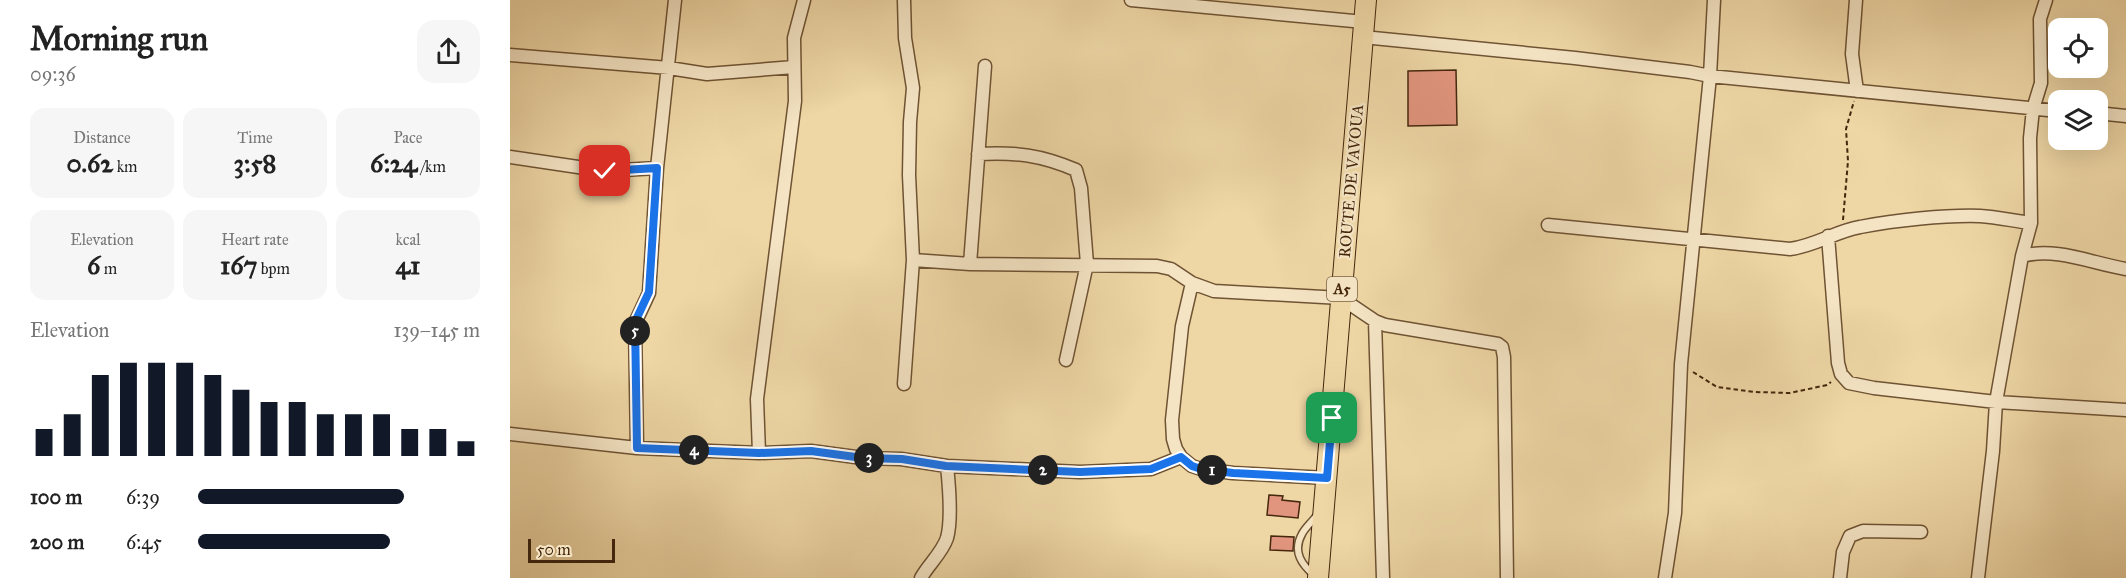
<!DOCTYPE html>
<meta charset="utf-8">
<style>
body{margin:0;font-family:"IM FELL Great Primer",serif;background:#f6f6f6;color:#222;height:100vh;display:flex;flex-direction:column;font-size:22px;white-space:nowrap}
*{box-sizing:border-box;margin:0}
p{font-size:20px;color:#767676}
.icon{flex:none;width:33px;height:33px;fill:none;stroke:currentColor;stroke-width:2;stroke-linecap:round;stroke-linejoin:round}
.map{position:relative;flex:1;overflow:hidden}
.drawer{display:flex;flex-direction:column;background:#fff;width:510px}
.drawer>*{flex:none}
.buttons{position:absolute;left:1538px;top:18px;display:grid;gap:12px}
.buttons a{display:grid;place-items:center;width:60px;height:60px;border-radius:12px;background:#fff;box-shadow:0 6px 24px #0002;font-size:30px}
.scale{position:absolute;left:18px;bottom:15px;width:87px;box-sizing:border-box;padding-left:6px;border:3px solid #45270d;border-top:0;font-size:16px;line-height:21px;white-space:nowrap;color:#45270d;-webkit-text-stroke:4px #f4e4c4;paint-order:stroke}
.pin{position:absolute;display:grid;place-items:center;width:51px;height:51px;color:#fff;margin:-26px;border-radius:12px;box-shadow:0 3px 9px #0006}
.km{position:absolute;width:30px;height:30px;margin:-15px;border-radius:50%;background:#222;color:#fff;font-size:16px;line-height:30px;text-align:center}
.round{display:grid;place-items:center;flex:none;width:63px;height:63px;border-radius:18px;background:#f6f6f6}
.summary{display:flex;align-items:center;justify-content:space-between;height:102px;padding:0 30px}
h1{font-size:33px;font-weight:700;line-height:45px}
.stats{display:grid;grid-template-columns:repeat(3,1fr);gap:9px;height:102px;padding:6px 30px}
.stats div{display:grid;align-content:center;border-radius:15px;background:#f6f6f6;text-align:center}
.stats b{font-size:26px;font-weight:700}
.stats small{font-size:16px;font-weight:400}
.stats p{font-size:16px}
.chart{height:168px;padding:12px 30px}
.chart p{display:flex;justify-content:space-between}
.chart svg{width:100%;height:108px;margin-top:6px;stroke:#111827;stroke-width:6}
ul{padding:0 30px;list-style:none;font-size:20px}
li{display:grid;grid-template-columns:96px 72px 1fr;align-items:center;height:45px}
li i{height:15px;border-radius:8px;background:#111827}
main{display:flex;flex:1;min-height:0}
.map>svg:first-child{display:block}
</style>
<main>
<section class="drawer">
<div class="summary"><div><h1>Morning run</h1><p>09:36</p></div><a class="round"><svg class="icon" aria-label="share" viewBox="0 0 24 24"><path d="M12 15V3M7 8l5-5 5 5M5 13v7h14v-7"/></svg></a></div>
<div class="stats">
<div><p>Distance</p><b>0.62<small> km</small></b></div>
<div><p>Time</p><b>3:58</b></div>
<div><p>Pace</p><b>6:24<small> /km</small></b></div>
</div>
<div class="stats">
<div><p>Elevation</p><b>6<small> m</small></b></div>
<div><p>Heart rate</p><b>167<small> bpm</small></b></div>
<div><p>kcal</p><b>41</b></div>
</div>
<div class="chart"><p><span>Elevation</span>139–145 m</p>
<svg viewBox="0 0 160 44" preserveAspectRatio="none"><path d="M5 44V33M15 44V27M25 44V11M35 44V6M45 44V6M55 44V6M65 44V11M75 44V17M85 44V22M95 44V22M105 44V27M115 44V27M125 44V27M135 44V33M145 44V33M155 44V38"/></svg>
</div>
<ul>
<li><b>100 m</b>6:39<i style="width:73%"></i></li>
<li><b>200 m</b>6:45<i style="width:68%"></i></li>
</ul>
</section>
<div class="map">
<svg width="1616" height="578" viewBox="0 0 1616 578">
<rect width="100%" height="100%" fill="#eed6a5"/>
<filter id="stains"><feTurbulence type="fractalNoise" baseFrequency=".00333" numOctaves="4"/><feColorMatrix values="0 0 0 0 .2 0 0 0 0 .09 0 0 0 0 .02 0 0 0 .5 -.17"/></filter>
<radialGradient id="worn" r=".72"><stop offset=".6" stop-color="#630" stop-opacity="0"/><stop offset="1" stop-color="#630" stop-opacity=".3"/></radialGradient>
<path fill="#e1957e" stroke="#45270d" stroke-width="1.5" d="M946 70 947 125 898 126V71Z
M759 495 773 496 772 500 790 502 788 518 757 515Z
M761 536 784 537 783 551 760 550Z"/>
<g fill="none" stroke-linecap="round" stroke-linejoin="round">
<defs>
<path id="lane" d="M805 576C792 565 782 552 792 534 795 528 802 522 807 515"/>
<path id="street" d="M621 0 854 22
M1346 0 1342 54 1347 91
M853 37 1065 58 1180 72 1200 76 1548 111
M0 55 159 68 197 74 284 67
M1587 113 1616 116
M468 154C506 152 531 155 566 170L571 188 577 264 556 360
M0 157 95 171 147 168
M1038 225 1280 249C1305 246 1326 231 1350 227 1386 220 1434 215 1470 216 1487 217 1504 221 1521 223
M1318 236 1328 363 1331 374 1339 383 1364 388 1486 402 1616 410
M1512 256C1546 247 1581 263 1616 269
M403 260 460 264 647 266 661 269 682 283 704 291 831 298 865 321 875 325 988 344 992 347 994 357 997 578
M460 264 475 66
M682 283 672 326 662 420 663 439 666 449 671 457 682 466 691 469 723 473 817 478
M865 321 873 578
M394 384 403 260 399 175 400 122 403 88 395 38 394 0
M0 434 127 448 249 453 301 451 353 458 391 459 437 466 570 472 641 469 671 457
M127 448 125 323 139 293 147 168 165 0
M249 453 247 399 285 101 284 38 294 0
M411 578C418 565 432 553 437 538 442 520 439 485 437 466
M1155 578 1165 513 1171 364 1200 76 1204 0
M1330 578 1333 552 1340 536 1353 531 1411 532
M1468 578 1483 451 1486 402 1512 256 1521 223 1520 138 1523 109 1531 83 1530 19 1536 0"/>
<path id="primary" d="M808 578 856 0"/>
</defs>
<use href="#lane" stroke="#6f5333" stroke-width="9"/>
<use href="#street" stroke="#6f5333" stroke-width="15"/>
<use href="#primary" stroke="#45270d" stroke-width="22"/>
<path stroke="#45270d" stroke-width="2" stroke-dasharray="4.5 3" stroke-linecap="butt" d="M1333 220 1338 161 1336 129 1344 101
M1183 372 1207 387 1245 392 1280 393 1317 385 1321 382"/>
<use href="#lane" stroke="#f4e4c4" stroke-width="6"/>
<use href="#street" stroke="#f4e4c4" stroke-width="12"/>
<use href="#primary" stroke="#eed6a5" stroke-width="20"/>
</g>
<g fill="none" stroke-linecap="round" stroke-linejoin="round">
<defs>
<path id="route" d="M95 171 147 168 139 292 125 322 127 448 249 453 301 451 353 458 392 459 436 466 570 472 641 469 671 457 682 466 691 469 723 473 817 478 822 418"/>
</defs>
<use href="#route" stroke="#fff" stroke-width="12"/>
<use href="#route" stroke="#1a73e8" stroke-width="8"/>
</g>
<g text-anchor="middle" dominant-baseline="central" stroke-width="4.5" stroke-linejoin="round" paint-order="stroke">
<rect fill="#f4e4c4" stroke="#7a6044" stroke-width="1.5" x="817" y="277" width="30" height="24" rx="4.5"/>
<g font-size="15" font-weight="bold" fill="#45270d">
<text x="832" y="289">A5</text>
</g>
<g font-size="16" fill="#45270d" stroke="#f4e4c4">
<text transform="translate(841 181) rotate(-85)">ROUTE DE VAVOUA</text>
</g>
</g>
<rect width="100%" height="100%" filter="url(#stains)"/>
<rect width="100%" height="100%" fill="url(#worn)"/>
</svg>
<div class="buttons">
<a><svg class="icon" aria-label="locate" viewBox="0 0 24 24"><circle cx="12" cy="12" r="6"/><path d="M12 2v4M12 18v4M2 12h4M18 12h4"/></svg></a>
<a><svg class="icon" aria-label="layers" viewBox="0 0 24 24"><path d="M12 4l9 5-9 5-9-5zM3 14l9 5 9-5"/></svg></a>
</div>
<div class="scale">50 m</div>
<div class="pin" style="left:822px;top:418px;background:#1e9e55"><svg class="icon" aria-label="arrive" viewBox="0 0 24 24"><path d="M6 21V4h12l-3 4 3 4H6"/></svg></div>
<div class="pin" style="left:95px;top:171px;background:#d93025"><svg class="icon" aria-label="check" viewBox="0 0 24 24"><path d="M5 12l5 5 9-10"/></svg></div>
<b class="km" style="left:702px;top:470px">1</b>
<b class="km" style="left:533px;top:470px">2</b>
<b class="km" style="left:359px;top:458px">3</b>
<b class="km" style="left:184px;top:450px">4</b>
<b class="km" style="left:125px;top:331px">5</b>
</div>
</main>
